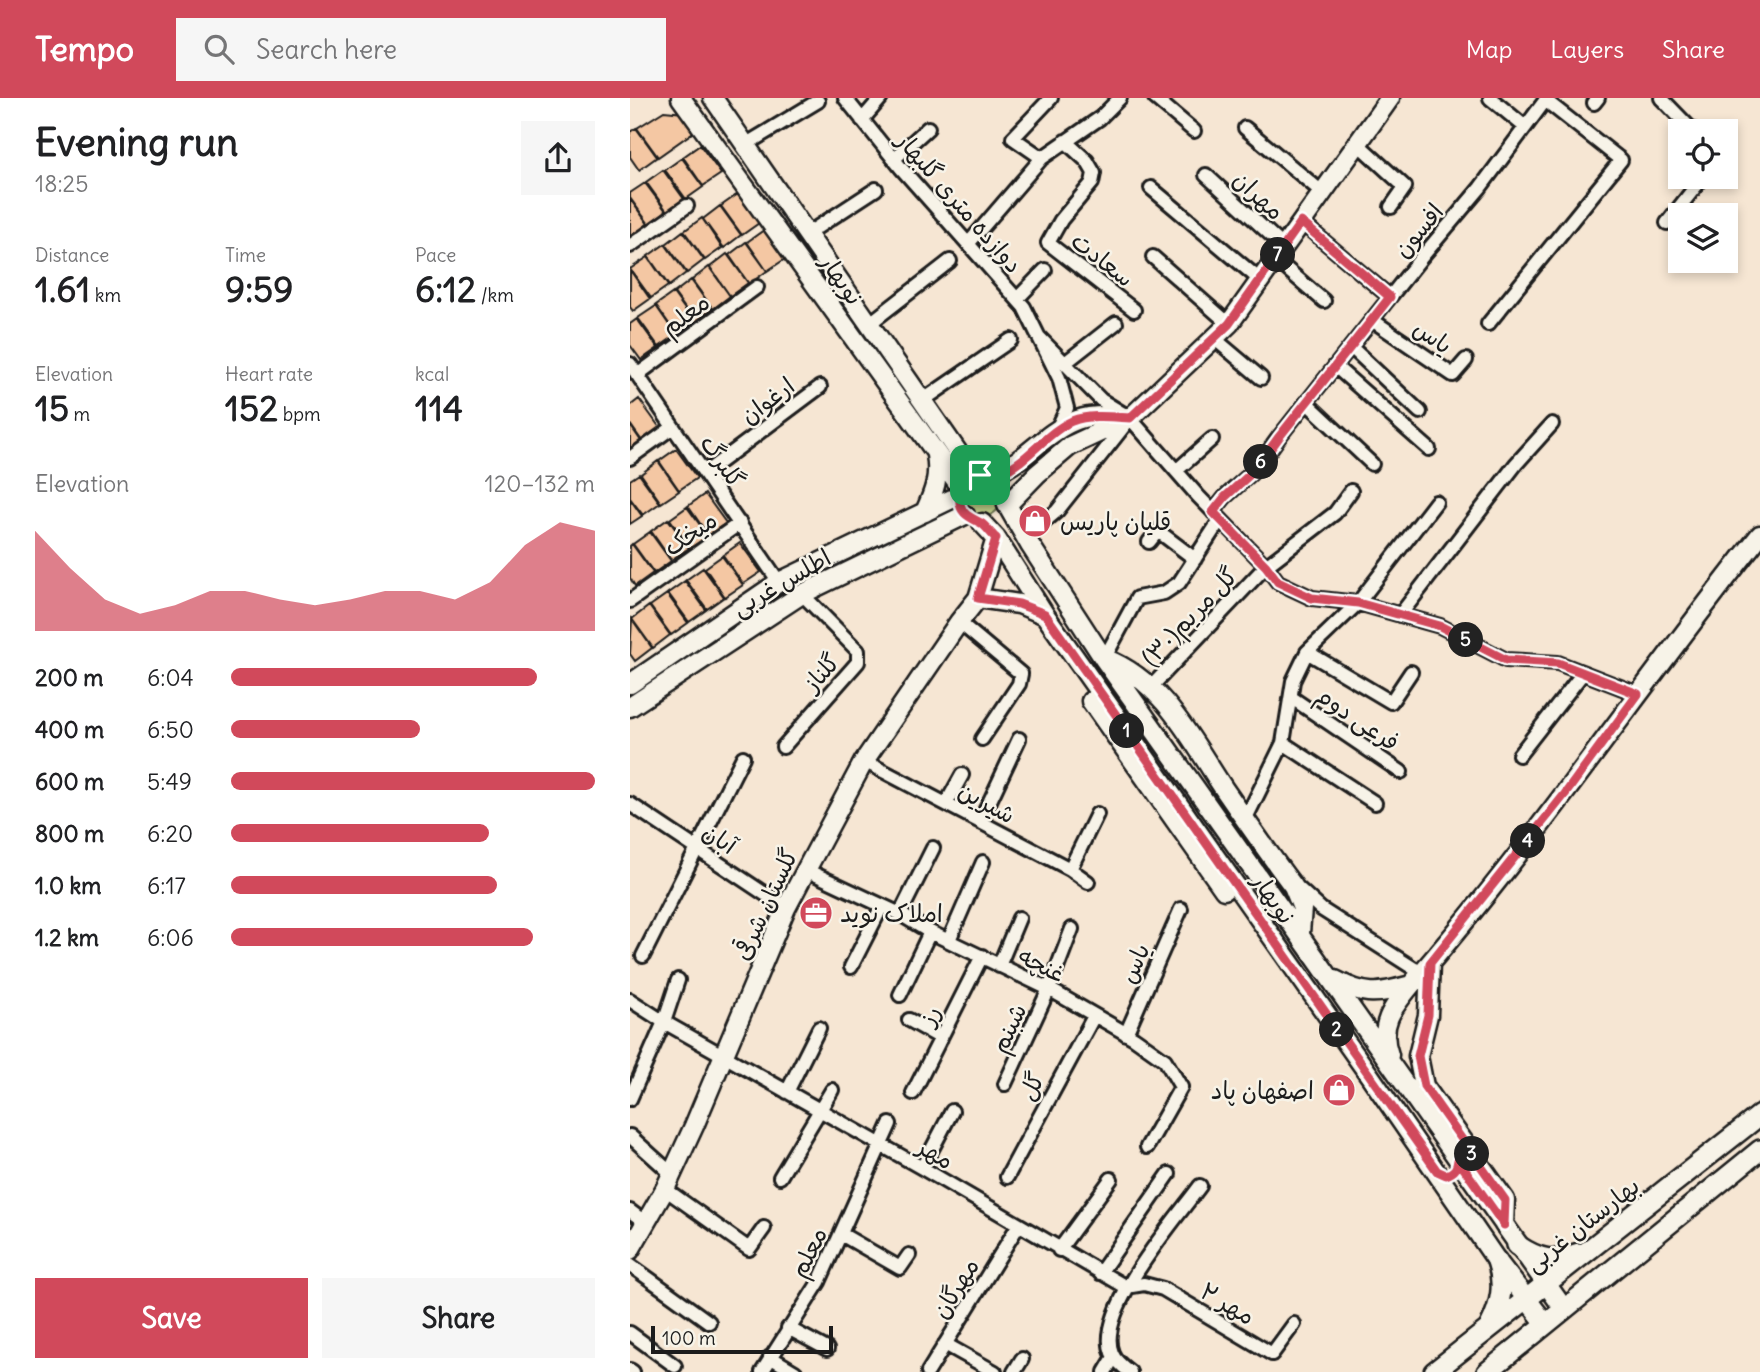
<!DOCTYPE html>
<meta charset="utf-8">
<style>
body{margin:0;font-family:Delius,"Playpen Sans Arabic",sans-serif;background:#f6f6f6;color:#202124;height:100vh;display:flex;flex-direction:column;font-size:26px;white-space:nowrap}
*{box-sizing:border-box;margin:0}
p{font-size:23px;color:#757577}
.icon{flex:none;width:38px;height:38px;fill:none;stroke:currentColor;stroke-width:2;stroke-linecap:round;stroke-linejoin:round}
.map{position:relative;flex:1;overflow:hidden}
.side{display:flex;flex-direction:column;background:#fff;width:630px}
.side>*{flex:none}
.fabs{position:absolute;left:1038px;top:21px;display:grid;gap:14px}
.fabs a{display:grid;place-items:center;width:70px;height:70px;border-radius:0px;background:#fff;box-shadow:0 4px 10px #0003;font-size:35px}
.scale{position:absolute;left:21px;bottom:18px;width:182px;box-sizing:border-box;padding-left:7px;border:4px solid #1c1c1c;border-top:0;font-size:19px;line-height:24px;white-space:nowrap;color:#1c1c1c;-webkit-text-stroke:5px #f7f3e8;paint-order:stroke}
.pin{position:absolute;display:grid;place-items:center;width:60px;height:60px;color:#fff;margin:-30px;border-radius:14px;box-shadow:0 4px 10px #0006}
.km{position:absolute;width:35px;height:35px;margin:-18px;border-radius:50%;background:#222;color:#fff;font-size:19px;line-height:35px;text-align:center}
.round{display:grid;place-items:center;flex:none;width:74px;height:74px;border-radius:0px;background:#f6f6f6}
.head{display:flex;align-items:center;justify-content:space-between;height:119px;padding:0 35px}
h1{font-size:38px;font-weight:700;line-height:52px}
.metrics{display:grid;grid-template-columns:repeat(3,1fr);gap:10px;height:119px;padding:7px 35px}
.metrics div{display:grid;align-content:center}
.metrics b{font-size:35px;font-weight:700}
.metrics small{font-size:19px;font-weight:400}
.metrics p{font-size:19px}
.chart{height:196px;padding:14px 35px}
.chart p{display:flex;justify-content:space-between}
.chart svg{width:100%;height:126px;margin-top:7px;fill:#d1495b;opacity:.7}
.primary-button{display:flex;gap:14px;margin-top:auto;padding:14px 35px}
.primary-button a{flex:1;height:80px;border-radius:0px;background:#d1495b;color:#fff;font-size:28px;font-weight:700;line-height:80px;text-align:center}
.primary-button a+a{background:#f6f6f6;color:#202124}
ul{padding:0 35px;list-style:none;font-size:23px}
li{display:grid;grid-template-columns:112px 84px 1fr;align-items:center;height:52px}
li i{height:18px;border-radius:9px;background:#d1495b}
header{display:flex;align-items:center;gap:42px;box-sizing:border-box;height:98px;padding:0 35px;background:#d1495b;color:#fff}
header strong{font-size:33px}
nav{display:flex;gap:38px;margin-inline-start:auto;font-size:24px}
.search{width:490px;height:63px;background:#f6f6f6;display:flex;align-items:center;gap:18px;box-sizing:border-box;padding:0 24px;border-radius:0px;color:#757577;font-size:26px}
main{display:flex;flex:1;min-height:0}
.map>svg:first-child{display:block}
</style>
<header>
<strong>Tempo</strong>
<div class="search"><svg class="icon" aria-label="search" viewBox="0 0 24 24"><circle cx="10" cy="10" r="6"/><path d="M15 15l6 6"/></svg>Search here</div>
<nav><a>Map</a><a>Layers</a><a>Share</a></nav>
</header>
<main>
<section class="side">
<div class="head"><div><h1>Evening run</h1><p>18:25</p></div><a class="round"><svg class="icon" aria-label="share" viewBox="0 0 24 24"><path d="M12 15V3M7 8l5-5 5 5M5 13v7h14v-7"/></svg></a></div>
<div class="metrics">
<div><p>Distance</p><b>1.61<small> km</small></b></div>
<div><p>Time</p><b>9:59</b></div>
<div><p>Pace</p><b>6:12<small> /km</small></b></div>
</div>
<div class="metrics">
<div><p>Elevation</p><b>15<small> m</small></b></div>
<div><p>Heart rate</p><b>152<small> bpm</small></b></div>
<div><p>kcal</p><b>114</b></div>
</div>
<div class="chart"><p><span>Elevation</span>120–132 m</p>
<svg viewBox="0 0 160 44" preserveAspectRatio="none"><path d="M0 44V9L10 22L20 33L30 38L40 35L50 30L60 30L70 33L80 35L90 33L100 30L110 30L120 33L130 27L140 14L150 6L160 9V44z"/></svg>
</div>
<ul>
<li><b>200 m</b>6:04<i style="width:84%"></i></li>
<li><b>400 m</b>6:50<i style="width:52%"></i></li>
<li><b>600 m</b>5:49<i style="width:100%"></i></li>
<li><b>800 m</b>6:20<i style="width:71%"></i></li>
<li><b>1.0 km</b>6:17<i style="width:73%"></i></li>
<li><b>1.2 km</b>6:06<i style="width:83%"></i></li>
</ul>
<div class="primary-button"><a>Save</a><a>Share</a></div>
</section>
<div class="map">
<svg width="1130" height="1274" viewBox="0 0 1130 1274">
<rect width="100%" height="100%" fill="#f6e6d3"/>
<filter id="ink" filterUnits="userSpaceOnUse"><feTurbulence type="fractalNoise" baseFrequency=".0143" numOctaves="2"/><feDisplacementMap in="SourceGraphic" scale="14" xChannelSelector="R" yChannelSelector="G"/><feConvolveMatrix kernelMatrix="1 2 1 2 8 2 1 2 1" color-interpolation-filters="sRGB"/></filter>
<g filter="url(#ink)">
<path fill="#d0df93" stroke="#767e58" stroke-width="2" d="M337 401a17 17 0 1 1 34 0a17 17 0 1 1-34 0Z"/>
<path fill="#f4c7a3" stroke="#1c1c1c" stroke-width="2" d="M34 13 54 15 69 30 28 59 7 30Z
M6 30 27 59 9 72 0 59V34Z
M70 47 91 76 73 88 53 59Z
M52 60 73 89 56 101 35 72Z
M33 72 54 101 37 113 16 84Z
M15 85 36 113 19 126 0 100V95Z
M108 96 129 125 112 137 91 108Z
M0 101 18 126 1 139 0 138Z
M90 108 111 137 94 150 73 121Z
M72 120 92 150 75 162 54 133Z
M134 132 155 161 137 173 117 144Z
M53 133 74 162 57 175 36 146Z
M116 144 137 173 119 186 99 157Z
M35 146 56 175 39 188 18 158Z
M97 156 118 185 100 198 80 169Z
M18 159 38 188 21 200 0 171Z
M79 169 100 198 83 211 62 182Z
M0 172 20 201 3 213 0 209Z
M61 182 82 211 65 224 44 195Z
M43 195 64 224 46 236 26 207Z
M26 208 46 237 29 249 8 220Z
M7 221 28 250 11 262 0 247V226Z
M9 301 30 330 12 343 0 326V308Z
M0 327 11 343 0 351Z
M46 351 67 380 49 392 29 363Z
M28 363 49 393 31 405 11 376Z
M9 376 30 405 13 417 0 400V382Z
M75 396 96 425 78 437 58 408Z
M0 401 12 418 0 426Z
M57 409 78 438 60 450 40 421Z
M38 421 59 450 41 462 21 433Z
M20 434 41 463 24 475 3 446Z
M110 445 131 474 113 486 93 457Z
M2 446 23 475 5 488 0 480V448Z
M92 458 113 487 95 499 75 470Z
M73 470 94 499 77 511 56 482Z
M55 483 76 512 59 524 38 495Z
M37 496 58 525 41 537 20 508Z
M19 508 40 537 23 550 2 521Z
M2 521 22 550 5 563 0 556Z"/>
<g fill="none" stroke-linecap="round" stroke-linejoin="round">
<defs>
<path id="street" d="M215 0 271 70 394 209 429 280 437 310 427 331
M525 0 564 33
M860 0 894 28
M1031 0 1063 33
M964 5 968 0
M232 22 251 0
M615 30 693 95
M435 43 457 63 464 75 462 85 431 122 418 145 504 212
M728 46 775 89 761 109
M115 47 188 3
M412 60 383 40 421 0
M264 61 298 30
M576 77 654 149
M521 90 630 182
M671 124 760 199
M1037 125 1073 79
M177 136 246 91
M338 146 412 60 470 20 490 0
M0 148 57 108
M523 159 599 226
M645 161 694 203
M387 201 415 172
M742 222 823 277 836 262
M239 226 320 163
M858 226 991 62 915 2
M408 238 471 302 500 320 568 398 636 468 648 484 682 500 728 505 810 528 876 562 928 565 1008 596
M585 241 631 280
M721 249 790 314
M435 265 486 225
M0 266 149 484
M705 268 799 351
M7 277 127 189
M292 303 381 242
M676 304 742 366
M0 360 43 329
M546 373 582 341
M75 375 190 289
M583 414 595 399 626 371 649 339 791 160 850 90 917 0
M396 439 427 413 498 323
M519 444 528 433 565 461
M0 503 110 425
M770 517 886 366 922 326
M329 524 391 576 389 586 352 641
M677 554 761 604 781 574
M474 561 507 500 534 495 549 485 590 422
M521 589 636 468 705 415 721 393
M662 600 771 674
M653 645 745 705
M153 649 228 564V553L172 496
M889 657 953 575
M234 663 440 771 458 784
M0 706 156 810
M316 706 332 677
M615 722 653 645 663 583 677 554 728 505 806 404
M350 724 389 641
M440 771 467 716
M176 772 270 816 300 834 419 891 504 940 535 962 551 989 517 1049
M666 788 691 811 791 875
M270 816 303 750
M319 842 353 764
M13 858 113 659
M369 868 389 820
M221 869 252 808
M270 897 300 834
M0 902 34 924 292 1070 496 1189
M279 922 311 940
M496 936 551 811
M375 986 419 891 442 831
M157 994 189 930
M283 995 352 858
M0 1001 34 924 48 882
M0 1038 42 1076
M292 1070 322 1013
M150 1079 202 992
M377 1079 464 918
M35 1091 119 1151 134 1130
M0 1113 16 1125
M211 1136 270 1170 279 1157
M429 1152 481 1081
M0 1167 79 1224
M470 1175 539 1076
M496 1189 514 1186 533 1191 642 1256 664 1226
M158 1230 197 1251
M0 1235 45 1268
M315 1246 365 1274
M140 1259 165 1274
M0 1272 3 1274
M132 1274 189 1184 260 1026
M298 1274 388 1128
M384 1274 392 1261
M475 1274 484 1259
M500 1274C493 1269 485 1263 482 1255 465 1213 546 1121 570 1088"/>
<path id="secondary" d="M51 0 332 391
M83 0 336 366 350 377
M760 0 599 226 500 320 440 348 407 376 377 407 400 447 474 561 934 1211
M358 377C391 369 411 337 442 324 458 316 479 318 497 319
M295 414C304 394 310 379 306 357
M352 425 366 440 415 517 740 978 867 1163 916 1226
M348 500 389 506 415 517
M476 561C533 583 562 643 594 691 616 723 639 756 663 788L672 810 670 835
M0 586 149 484 330 397
M461 603 594 792
M0 609 172 496 335 417
M800 865 798 917 788 958 794 988 875 1102 874 1127
M705 882C737 899 747 896 781 887 762 910 748 927 759 957
M781 887C906 744 1012 585 1130 437
M0 1152 35 1091 64 1028 156 810 176 772 234 663 329 524 348 500 366 440"/>
<path id="primary" d="M887 1147C911 1163 922 1164 949 1155
M860 1228C871 1206 875 1186 867 1163
M804 1274 1130 1017
M857 1274 1130 1052"/>
</defs>
<use href="#street" stroke="#1c1c1c" stroke-width="18"/>
<use href="#secondary" stroke="#1c1c1c" stroke-width="23"/>
<use href="#primary" stroke="#1c1c1c" stroke-width="24"/>
<use href="#street" stroke="#f7f3e8" stroke-width="12"/>
<use href="#secondary" stroke="#f7f3e8" stroke-width="18"/>
<use href="#primary" stroke="#f7f3e8" stroke-width="19"/>
</g>
</g>
<g fill="none" stroke-linecap="round" stroke-linejoin="round" filter="url(#ink)">
<defs>
<path id="route" d="M671 124 760 199 649 339 626 371 595 399 583 414 636 468 648 484 682 500 728 505 810 528 876 562 928 565 1008 596 935 696 800 865 798 917 788 958 794 988 875 1102 874 1127 828 1062C827 1070 825 1074 816 1077L807 1073 415 516 389 506 348 500 366 440C361 436 356 428 351 425 339 419 328 415 330 398 333 374 356 380 372 374 397 364 417 334 442 323 460 316 482 319 500 320L599 226Z"/>
</defs>
<use href="#route" stroke="#fff" stroke-width="14"/>
<use href="#route" stroke="#d1495b" stroke-width="9"/>
</g>
<defs>
<symbol id="shop-disc" viewBox="-11 -11 22 22"><circle r="9.5" fill="#d1495b" stroke="#f7f3e8"/><path d="M-5-2.5h2.3a2.7 3.5 0 0 1 5.4 0H5L5.5 6h-11ZM-1.5-2.5h3a1.5 2.3 0 0 0-3 0Z" fill="#fff"/></symbol>
<symbol id="office-disc" viewBox="-11 -11 22 22"><circle r="9.5" fill="#d1495b" stroke="#f7f3e8"/><path d="M-6-3h4V-5.5h4V-3h4V5H-6ZM-1-4.5V-3h2v-1.5ZM-6 0V1H6V0Z" fill="#fff"/></symbol>
</defs>
<g fill-rule="evenodd">
<use href="#shop-disc" x="386" y="404" width="38" height="38"/>
<use href="#office-disc" x="167" y="796" width="38" height="38"/>
<use href="#shop-disc" x="690" y="973" width="38" height="38"/>
</g>
<g text-anchor="middle" dominant-baseline="central" stroke-width="5" stroke-linejoin="round" paint-order="stroke">
<g font-size="24" fill="#1c1c1c" stroke="#f7f3e8">
<text transform="translate(629 97) rotate(43)">مهران</text>
<text transform="translate(330 104) rotate(49)">دوازده متری گلبهار</text>
<text transform="translate(788 132) rotate(-50)">افسون</text>
<text transform="translate(473 161) rotate(38)">سعادت</text>
<text transform="translate(212 181) rotate(55)">نوبهار</text>
<text transform="translate(55 216) rotate(-36)">معلم</text>
<text transform="translate(803 238) rotate(34)">یاس</text>
<text transform="translate(137 302) rotate(-37)">ارغوان</text>
<text transform="translate(93 363) rotate(55)">گلبرگ</text>
<text transform="translate(60 435) rotate(-35)">میخک</text>
<text transform="translate(151 484) rotate(-30)">اطلس غربی</text>
<text transform="translate(559 518) rotate(-46)">گل مریم(۳۰)</text>
<text transform="translate(191 574) rotate(-48)">گلناز</text>
<text transform="translate(728 620) rotate(34)">فرعی دوم</text>
<text transform="translate(357 704) rotate(28)">شیرین</text>
<text transform="translate(90 740) rotate(34)">آبان</text>
<text transform="translate(644 800) rotate(55)">نوبهار</text>
<text transform="translate(135 806) rotate(-65)">گلستان شرقی</text>
<text transform="translate(504 865) rotate(-66)">یاس</text>
<text transform="translate(412 866) rotate(27)">غنچه</text>
<text transform="translate(299 917) rotate(-63)">رز</text>
<text transform="translate(378 930) rotate(-65)">شبنم</text>
<text transform="translate(401 988) rotate(-62)">گل</text>
<text transform="translate(306 1055) rotate(30)">مهر</text>
<text transform="translate(952 1126) rotate(-38)">بهارستان غربی</text>
<text transform="translate(178 1154) rotate(-63)">معلم</text>
<text transform="translate(325 1190) rotate(-58)">مهرگان</text>
<text transform="translate(598 1205) rotate(31)">مهر ۲</text>
</g>
<g font-size="24" fill="#1c1c1c" stroke="#f7f3e8" text-anchor="start">
<text x="430" y="423">قلیان پاریس</text>
<text x="210" y="815">املاک نوید</text>
<text x="684" y="992" text-anchor="end">اصفهان پاد</text>
</g>
</g>
</svg>
<div class="fabs">
<a><svg class="icon" aria-label="locate" viewBox="0 0 24 24"><circle cx="12" cy="12" r="6"/><path d="M12 2v4M12 18v4M2 12h4M18 12h4"/></svg></a>
<a><svg class="icon" aria-label="layers" viewBox="0 0 24 24"><path d="M12 4l9 5-9 5-9-5zM3 14l9 5 9-5"/></svg></a>
</div>
<div class="scale">100 m</div>
<div class="pin" style="left:350px;top:377px;background:#1e9e55"><svg class="icon" aria-label="arrive" viewBox="0 0 24 24"><path d="M6 21V4h12l-3 4 3 4H6"/></svg></div>
<b class="km" style="left:497px;top:633px">1</b>
<b class="km" style="left:707px;top:932px">2</b>
<b class="km" style="left:842px;top:1056px">3</b>
<b class="km" style="left:898px;top:743px">4</b>
<b class="km" style="left:836px;top:542px">5</b>
<b class="km" style="left:631px;top:364px">6</b>
<b class="km" style="left:648px;top:157px">7</b>
</div>
</main>
